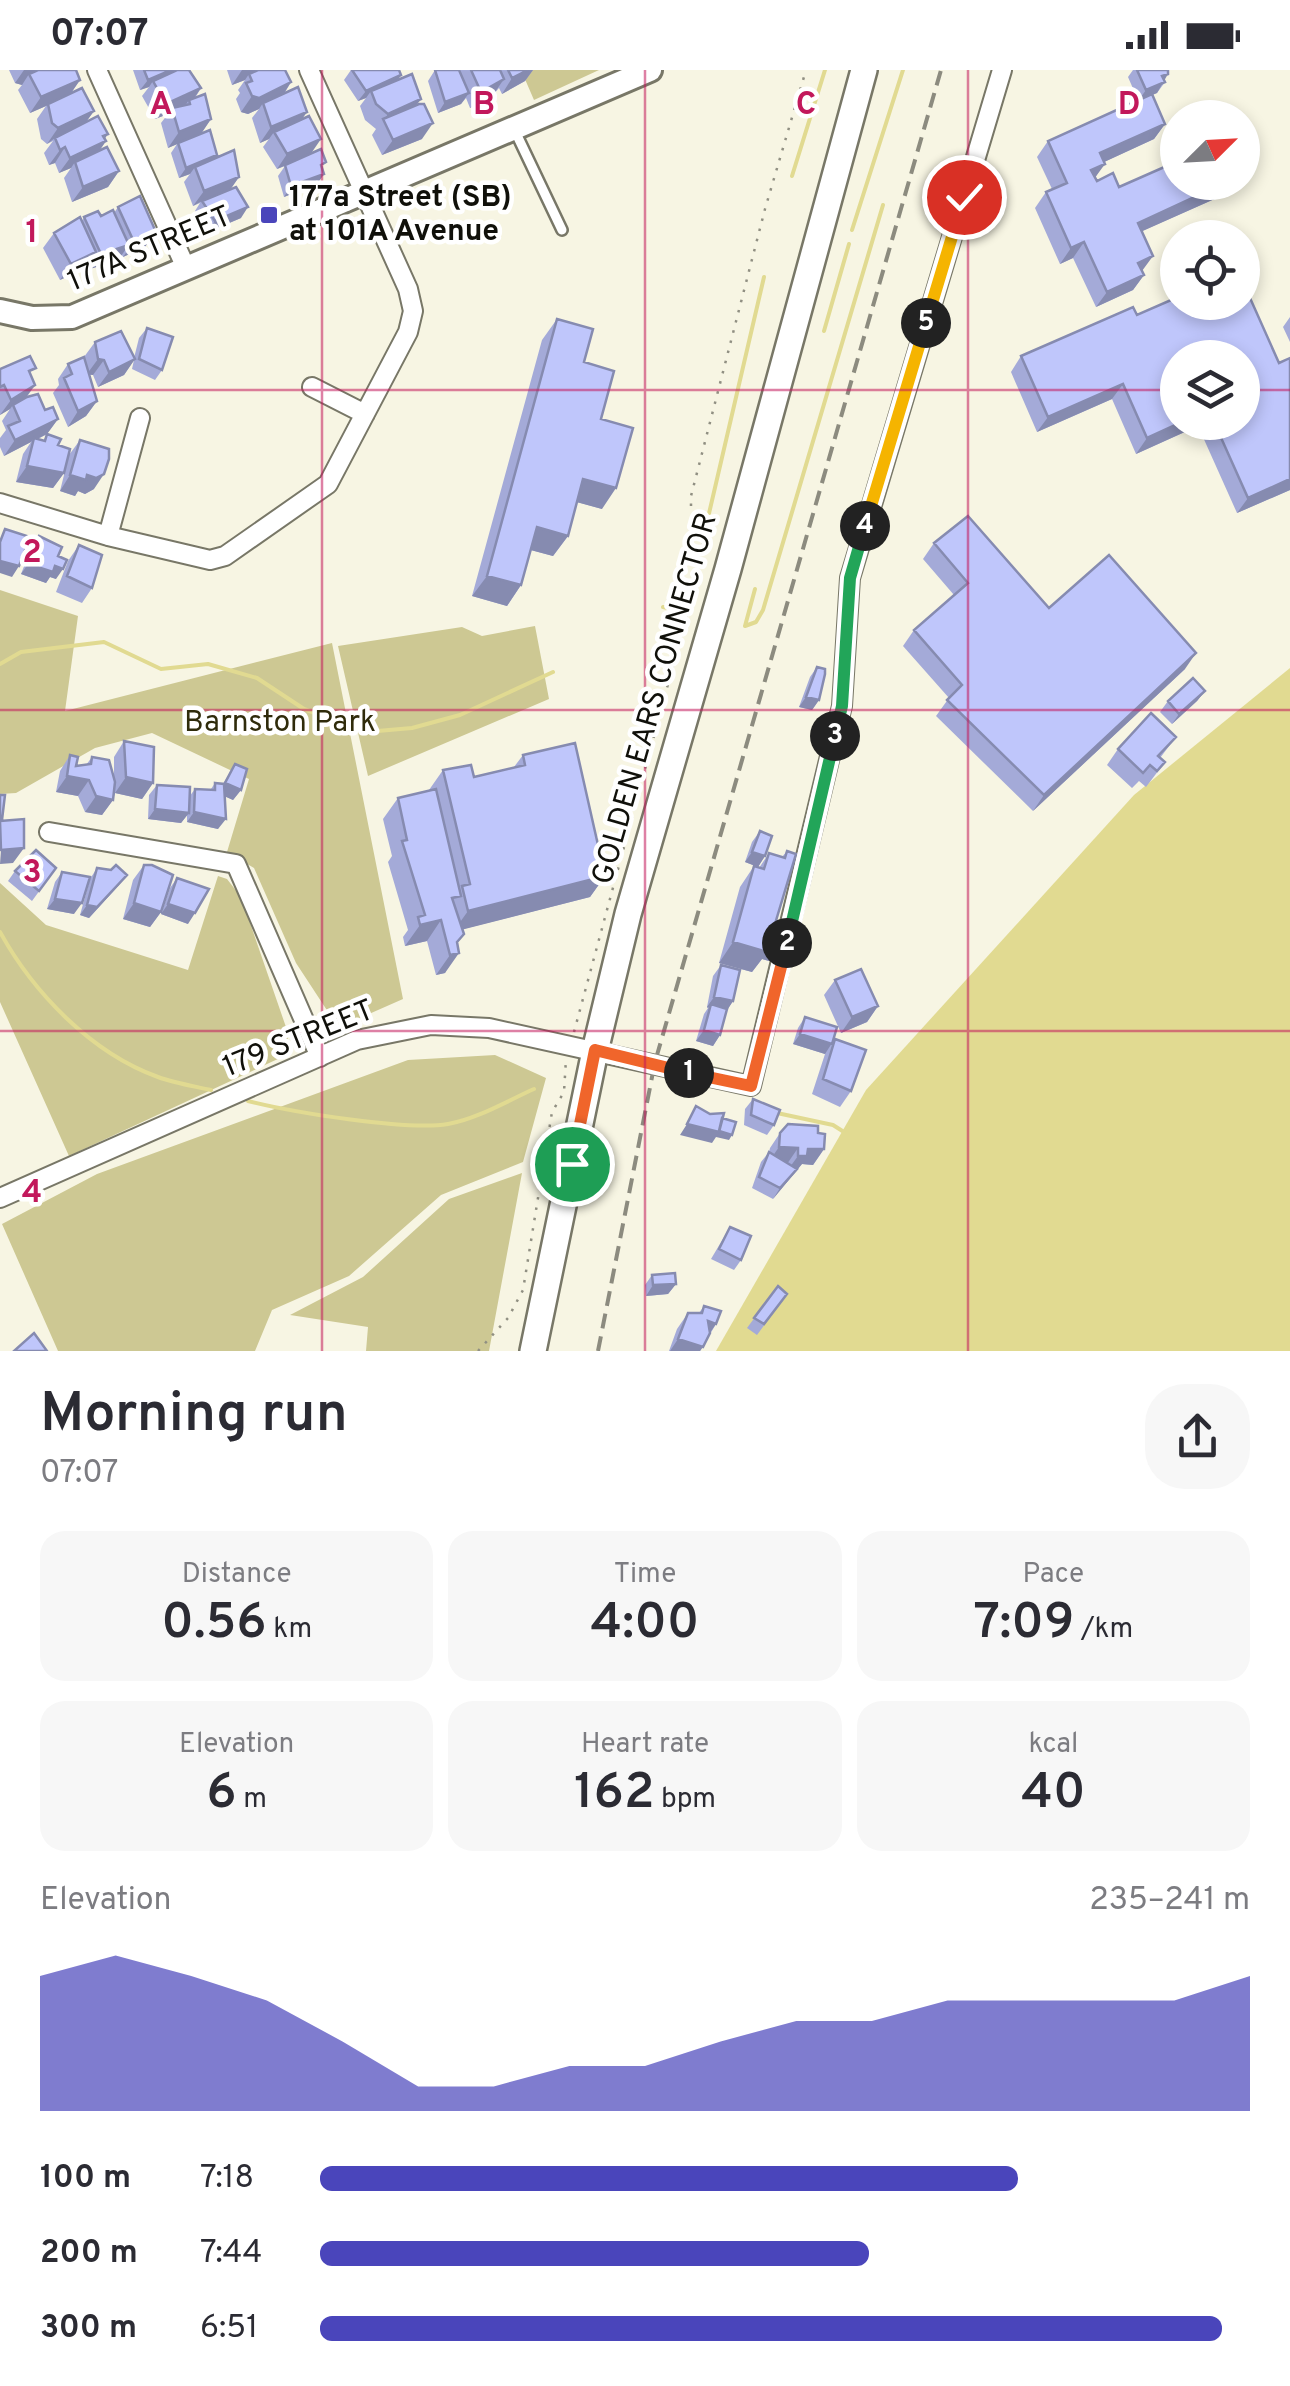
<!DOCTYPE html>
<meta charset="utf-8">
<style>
body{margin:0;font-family:Overpass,sans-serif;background:#f7f7f7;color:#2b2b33;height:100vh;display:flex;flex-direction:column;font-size:38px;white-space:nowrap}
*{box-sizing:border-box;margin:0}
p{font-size:32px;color:#7c7c81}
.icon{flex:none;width:55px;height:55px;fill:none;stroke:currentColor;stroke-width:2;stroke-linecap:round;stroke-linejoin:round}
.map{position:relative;height:1281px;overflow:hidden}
.panel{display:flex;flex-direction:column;background:#fff;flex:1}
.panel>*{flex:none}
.needle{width:65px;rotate:66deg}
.tools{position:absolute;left:1160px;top:30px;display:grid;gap:20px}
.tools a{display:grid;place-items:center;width:100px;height:100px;border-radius:50%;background:#fff;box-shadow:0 5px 15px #0003;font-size:50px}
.pin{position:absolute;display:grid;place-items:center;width:85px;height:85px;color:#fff;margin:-42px;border:5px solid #fff;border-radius:50%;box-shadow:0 2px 10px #0007}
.km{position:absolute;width:50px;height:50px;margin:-25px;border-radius:50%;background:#222;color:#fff;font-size:28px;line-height:50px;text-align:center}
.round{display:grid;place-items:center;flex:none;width:105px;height:105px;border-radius:40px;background:#f7f7f7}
.headline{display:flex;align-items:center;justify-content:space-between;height:170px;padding:0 40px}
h1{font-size:55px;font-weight:600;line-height:75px}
.figures{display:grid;grid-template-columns:repeat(3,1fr);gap:15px;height:170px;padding:10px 40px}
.figures div{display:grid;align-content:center;border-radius:25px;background:#f7f7f7;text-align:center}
.figures b{font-size:50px;font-weight:600}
.figures small{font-size:28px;font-weight:400}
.figures p{font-size:28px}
.chart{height:280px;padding:20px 40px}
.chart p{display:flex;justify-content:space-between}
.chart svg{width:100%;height:180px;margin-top:10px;fill:#4a45bb;opacity:.7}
ul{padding:0 40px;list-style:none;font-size:32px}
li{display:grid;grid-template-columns:160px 120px 1fr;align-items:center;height:75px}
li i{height:25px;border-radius:12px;background:#4a45bb}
.status{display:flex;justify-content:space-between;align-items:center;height:70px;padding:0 50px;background:#fff;direction:ltr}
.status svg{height:28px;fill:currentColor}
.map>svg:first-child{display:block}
</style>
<div class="status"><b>07:07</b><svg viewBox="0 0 49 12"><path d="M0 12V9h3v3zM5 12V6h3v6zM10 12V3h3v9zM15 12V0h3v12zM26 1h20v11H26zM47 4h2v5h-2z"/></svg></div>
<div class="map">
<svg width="1290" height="1281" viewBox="0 0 1290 1281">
<rect width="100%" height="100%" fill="#f7f5e3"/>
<path fill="#cdc893" d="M521 0H599L534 30Z
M0 520 78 546 65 641 332 573 403 929 344 955 334 951 296 893 254 798 227 782 249 709 152 663 95 678 16 723 0 724Z
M535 556 549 629 368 706 338 576 462 557 482 566Z
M218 806 227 809 241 827 287 960 288 970 280 988 69 1086 0 932V813L46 855 188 900Z
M495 985 546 1008 523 1092 441 1125 349 1206 272 1240 255 1281H58L2 1154 97 1104 408 990Z
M522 1103 489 1281H366L368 1257 290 1245 363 1207 449 1129Z"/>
<path fill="#e1da91" d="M1290 598V1281H716L866 1020 1134 725Z"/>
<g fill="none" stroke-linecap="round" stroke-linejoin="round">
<path stroke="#e1da91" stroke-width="4" d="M792 106 825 0
M852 160 903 0
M824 261 849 174
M707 452 764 207
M663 537 682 541
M745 556 756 552 763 540 883 135
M745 556 755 519
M0 594 21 582 104 572 161 599 208 594 257 608 304 639 366 662 412 658 460 645 553 602
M0 862C33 922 91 983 158 1007 174 1013 193 1016 211 1020
M248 1031C292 1042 406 1061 448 1054 477 1049 507 1031 534 1019
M777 1043 833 1055 844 1062"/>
<defs>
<path id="lane" d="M514 59 562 160"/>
<path id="street" d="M97 0 186 198
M312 317 365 344
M0 433 108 466 210 490 225 486 328 414 408 262 413 241 408 219 309 0
M108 466 140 348
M49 762 236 794 320 987
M0 1128 357 970 431 955 489 958 751 1016 842 636 850 508 1002 0"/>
<path id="secondary" d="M0 241 32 248 72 247 650 0"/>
<path id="primary" d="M533 1281 595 981 628 844 728 499 864 0"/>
</defs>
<use href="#lane" stroke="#787767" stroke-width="14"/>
<use href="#street" stroke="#787767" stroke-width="22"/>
<use href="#secondary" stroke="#787767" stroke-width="28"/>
<use href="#primary" stroke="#787767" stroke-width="30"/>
<path stroke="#908f82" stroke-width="2.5" stroke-dasharray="2.5 8" stroke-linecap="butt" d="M574 962 694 518 704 468 691 441V426L765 139 806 0
M478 1281 508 1248 523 1220 552 1042 564 1022 566 989"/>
<use href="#lane" stroke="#fff" stroke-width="9"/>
<use href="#street" stroke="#fff" stroke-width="18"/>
<use href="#secondary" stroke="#fff" stroke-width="22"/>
<use href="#primary" stroke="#fff" stroke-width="25"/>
<path stroke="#8c8b7f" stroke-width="4" stroke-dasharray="15 8" stroke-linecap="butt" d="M598 1281 655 992 941 0"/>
</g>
<path fill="#a4aad8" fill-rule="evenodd" d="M9 0H76L80 10 71 23 94 41 86 52 104 68 106 71 99 81 119 101 108 117 72 132 64 108 71 98 59 103 55 93 49 95 44 83 53 71 47 74 41 69 37 49 46 36 30 43 18 20 22 15 15 13Z
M133 0H189L201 18 195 28 211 49 201 63 215 88 239 107 231 118 241 148 208 162 195 141 200 133 193 136 184 112 190 104 179 108 171 83 177 74 168 78 161 53 168 44 155 49 142 26 149 17 140 20Z
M227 0H285L291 12 284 24 301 50 311 84 324 104 317 114 284 127 278 106 285 96 277 99 263 77 269 69 260 73 252 48 259 39 248 44 241 42 236 29 240 23 238 20 245 10 232 15Z
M351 0H399L401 5 398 9 417 34 422 69 382 85 372 65 376 59 365 50 360 36 366 28 358 31 344 10Z
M435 0H533L525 11 502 24 499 18 493 25 470 38 466 28 461 34 438 43 428 11Z
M1133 0H1168L1164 10 1165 12 1157 23 1152 25 1165 54 1154 69 1104 92 1095 108 1097 111 1119 117 1219 127 1142 161V201L1144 205 1133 220 1096 237 1073 188 1060 194 1035 138 1046 122 1052 119 1037 87 1048 71 1138 30 1128 7Z
M118 137 145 177 123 187 122 185 118 190 90 199 88 194 85 198 60 210 43 178 54 163 82 151 84 147 101 146 114 143Z
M1137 245 1279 293 1290 420 1237 443 1198 356 1136 384 1112 329 1037 362 1011 302 1021 286ZM1178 288 1242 352H1178Z
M1290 247V272L1283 257Z
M557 249 584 292 601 349 602 439 577 432 568 466 553 486 531 480 521 515 507 536 472 526 542 270Z
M147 258 162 300 155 310 132 299 134 290 124 305 98 317 93 305H89L97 331 86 346 68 357 53 323 59 315 58 309 68 294 84 287 95 272 134 288 139 268Z
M0 299 31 305 35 315 26 328 58 349 47 364 38 369 43 371 47 364 58 375 64 403 53 418 16 412 23 384 31 372 4 386 0 377V368L6 360 2 351 10 339 0 345Z
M80 370 94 419 85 424 78 421 75 426 60 421 69 385Z
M39 466 58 486 56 509 50 507 46 513 21 504 32 476Z
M934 473 1049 538 1185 599 1033 741 936 646 949 628 903 576 914 560 954 525 923 489Z
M79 475 92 518 82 533 56 522 68 491Z
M817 597 819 630 812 640 799 637 810 607Z
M1205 621 1197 631 1172 654 1160 642 1168 631Z
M1176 667 1160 688 1165 692 1146 717 1139 711 1132 718 1107 695 1118 679Z
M124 671 153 713 142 729 115 723 113 730 102 745 85 742 78 726 56 722 60 701 70 685 76 696 86 695 92 687 114 709V687Z
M523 685 605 806 590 827 463 859 464 864 457 874 445 903 436 905 427 871 405 876 403 867 408 860 388 792 392 786 383 749 398 728 429 720 443 700 474 707 514 697Z
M235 694 241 720 233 730 225 726 218 759 187 752V745L181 753 148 749 149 725 157 715 189 727 195 719H211L215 713 223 714Z
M760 761 765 786 758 797 745 792 752 772Z
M787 781 775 854 784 870 769 891 762 889 752 902 719 893 740 817 754 796 759 798 769 783 782 787Z
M144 795 161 842 150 857 123 849 133 810Z
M56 798 32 831 8 811 15 801Z
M97 798 119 815 89 848 80 845 90 809Z
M62 802 74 844 47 839 55 812Z
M177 808 188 854 161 844 170 818Z
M721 895 733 931 727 940 720 965 713 976 696 971 704 944 708 938 707 937 713 906Z
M835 910 878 936 867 952 841 963 824 925Z
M805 947 833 972 851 1021 840 1037 812 1024 825 984 793 974 798 958Z
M753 1029 774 1055 767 1065 744 1055 745 1039Z
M780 1063H818L824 1079 813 1095 802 1094 773 1129 752 1118 761 1092 769 1082 770 1078Z
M730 1157 741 1190 734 1200 711 1189Z
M652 1205 676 1214 668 1224 646 1226 645 1215Z
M778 1216 787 1224 757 1265 747 1258Z
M704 1236 716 1254 700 1281H669L677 1259 688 1243H699Z"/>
<path fill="#868bb0" d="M24 0H54L29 4 22 15 15 13Z
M171 0H178L153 11 149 17 140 20 148 10Z
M242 0H269L249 4 245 10 232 15Z
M528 0H533L525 11 502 24 512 8Z
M1168 4 1157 23 1138 31 1146 20 1162 6Z
M401 5 394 16 371 21 366 28 358 31 366 21Z
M504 9 493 25 470 38 481 22Z
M80 10 69 26 30 43 41 27Z
M291 12 281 28 263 33 259 39 248 44 241 42 252 26Z
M201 18 190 34 189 30 184 37 172 38 168 44 155 49 166 34Z
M469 23 461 34 438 43 445 32Z
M421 29 410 44 384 50 388 44Z
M94 41 83 56 55 68 47 74 58 58Z
M307 42 296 58 274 62 269 69 260 73 271 57Z
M211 49 201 64 168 78 179 62Z
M433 53 422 69 382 85 393 70Z
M1165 54 1154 69 1089 99 1100 83Z
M108 64 101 74 106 71 95 87 75 92 71 98 59 103 70 88Z
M321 69 310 85 277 99 287 84Z
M65 77 55 93 49 95 60 80Z
M217 85 210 96 195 97 190 104 179 108 186 98Z
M1105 94 1094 109 1091 100Z
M119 101 108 117 72 132 83 117Z
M324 104 317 114 284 127 291 116Z
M239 107 228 123 202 131 193 136 204 121Z
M1227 112H1229L1219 127 1127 168 1138 153Z
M248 137 241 148 208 162 215 151Z
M156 162 145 177 123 187 134 172Z
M1084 172 1073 188 1060 194 1071 178Z
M129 175 118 190 90 199 101 184Z
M96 182 85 198 60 210 71 194Z
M1153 186 1142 201 1138 193Z
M1144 205 1133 220 1096 237 1107 222Z
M98 289 104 290 93 305 87 304Z
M135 289 124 305 98 317 109 302Z
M1123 314 1112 329 1037 362 1048 347Z
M35 315 24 330 13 335 10 339 0 345 11 330Z
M97 331 86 346 68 357 78 341Z
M58 349 47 364 33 371 34 368 31 372 4 386 15 370Z
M1182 352H1201L1198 356 1136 384 1147 368Z
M27 396 64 403 53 418 16 412Z
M104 404 94 419 85 424 78 421 75 426 60 421 70 405Z
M583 409 616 418 602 439 569 430Z
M1290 409V420L1237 443 1248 428Z
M537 457 568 466 553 486 523 478Z
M0 491 19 496 12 507 0 503Z
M28 494 55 496 63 499 56 509 50 507 46 513 21 504Z
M487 506 521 515 507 536 472 526Z
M1196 583 1185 599 1033 741 1044 725Z
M1205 621 1197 631 1172 654 1179 644Z
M806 627 819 630 812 640 799 637Z
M67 706 89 710 78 726 56 722Z
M126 707 153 713 142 729 115 723Z
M225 713 241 720 233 730 217 723Z
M96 726 113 730 102 745 85 742Z
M155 739 189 743 181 753 148 749Z
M194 742 226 749 218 759 187 752Z
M24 778 13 793 0 794 1 780Z
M752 782 765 786 758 797 745 792Z
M127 805 119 815 89 848 80 845 87 835Z
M605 806 590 827 453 862 468 841Z
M55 829 82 833 74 844 47 839Z
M134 833 161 842 150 857 123 849Z
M168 834 195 843 188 854 161 844Z
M441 850 427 871 405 876 420 855Z
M771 867 784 870 769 891 762 889 752 902 719 893 733 872Z
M459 883 445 903 436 905 450 885Z
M714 927 733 931 726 942 711 934 708 938 707 937Z
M878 936 867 952 841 963 852 947Z
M704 960 720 965 713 976 696 971Z
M800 964 832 973 825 984 793 974Z
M687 1054 732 1065 729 1070 716 1067 712 1073 680 1065Z
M779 1077 798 1078 787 1094 768 1093Z
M808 1079H824L813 1095 802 1094 773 1129 780 1118 787 1101 798 1086Z
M676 1214 668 1224 646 1226 653 1215Z
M708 1251 716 1254 705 1270Z
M678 1269 703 1277 700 1281H670Z"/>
<path fill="#bfc6fb" stroke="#868bb0" stroke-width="2.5" d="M38 0H76L80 10 41 27 29 4Z
M144 0H171L148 10Z
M177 0H189L201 18 166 34 153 11Z
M258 0H285L291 12 259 28 252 26 246 13 252 11 249 4Z
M352 0H399L401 5 366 21Z
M435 0H459L469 23 445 32Z
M471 0H500L504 9 481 22Z
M508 0H528L512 8Z
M1137 0H1168V4L1162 6 1165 12 1146 20Z
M412 4 421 29 388 44 376 34 371 21Z
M298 17 307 42 271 57 263 33Z
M82 18 94 41 58 58 52 53 48 34Z
M205 24 211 49 179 62 172 38 190 34 189 30Z
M1152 24 1165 54 1100 83 1105 94 1091 100 1097 111 1113 103 1119 117 1178 91V112H1227L1138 153 1153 186 1138 193 1144 205 1107 222 1084 172 1071 178 1046 122 1067 113 1048 71Z
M419 34H424L433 53 393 70 383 49Z
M98 46 108 64 103 66 106 71 70 88 65 77 60 80 55 68Z
M309 46 321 69 287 84 274 62Z
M210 60 217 85 186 98 178 73Z
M107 77 119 101 83 117 75 92Z
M321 79 326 92 321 95 324 104 291 116 285 95Z
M234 80 239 107 204 121 195 97Z
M236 117 248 137 215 151 202 131Z
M140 126 156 162 134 172 118 137Z
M113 140 129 175 101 184 84 147 98 141 101 146Z
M80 147 96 182 71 194 54 163Z
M1242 210 1279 293 1290 288V409L1248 428 1214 352H1242V288H1178V352H1182L1147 368 1123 314 1048 347 1021 286 1133 237 1137 245 1178 227V232H1242Z
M557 249 593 259 584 292 614 301 601 349 633 358 616 418 583 409 568 466 537 457 521 515 487 506Z
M147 258 173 267 162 300 139 289Z
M121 261 135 289 109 302 104 290 98 289 95 272Z
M30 286 36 298 29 301 35 315 11 330 4 315 0 317V299Z
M84 287 97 331 78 341 64 308 72 304 68 294Z
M38 324 45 340 53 337 58 349 15 370 8 356 20 351 13 335 27 327Z
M47 364 61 369 58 375 70 379 64 403 27 396 34 368 45 371Z
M80 370 109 379V389L104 404 96 408 87 405 86 410 70 405Z
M968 446 1049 538 1109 485 1196 583 1044 725 947 630 962 615 914 560 968 513 934 473Z
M5 459 30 467 19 496 0 491V472Z
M39 466 62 477 58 486 67 490 63 499 55 496 53 502 28 494Z
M79 475 102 485 92 518 67 506Z
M817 597 825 599V604L819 630 806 627Z
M1193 608 1205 621 1179 644 1168 631Z
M1151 643 1176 667 1158 686 1165 692 1157 701 1150 695 1143 703 1118 679Z
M124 671 154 677 153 713 126 707Z
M575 673 605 806 468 841 462 816 470 814 443 700 471 695 474 707 525 695 523 685Z
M70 685 78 687 76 696 91 694 92 687 109 690 115 712 113 730 96 726 89 710 67 706Z
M235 694 247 699 241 720 225 713Z
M215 713 224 714 226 749 194 742 195 719 215 720Z
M157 715 190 717 189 743 155 739Z
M436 719 461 826 452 828 464 864 457 872 459 883 450 885 441 850 420 855 418 847 425 845 402 771 407 770 398 728Z
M0 725H5L2 750H0Z
M24 749V778L1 780 0 751Z
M760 761 772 766 765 786 752 782Z
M36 780 56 798 39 821 15 801Z
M787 781 796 784 775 854 788 858 784 870 771 867 767 882 733 872 754 796 764 799 769 783 785 788Z
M116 795 127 805 97 837 87 835 97 798 111 800Z
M144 795H152L173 805 161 842 134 833Z
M62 802 90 807 82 833 55 829Z
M177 808 209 819 195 843 168 834Z
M721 895 740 900 733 931 714 927Z
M861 899 878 936 852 947 835 910Z
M711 934 727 939 720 965 704 960Z
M805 947 837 957 832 974 800 964Z
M835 969 866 980 851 1021 823 1009Z
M753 1029 780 1040 774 1055 751 1045Z
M696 1036 710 1044 724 1043 719 1062 687 1054Z
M722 1048 736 1052 732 1065 719 1061Z
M788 1054 818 1056V1063L825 1064 824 1079H808L807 1086H798V1078L779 1077 780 1063Z
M769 1082 797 1099 780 1118 759 1107Z
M730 1157 751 1166 741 1190 719 1179Z
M675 1203 676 1214 653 1215 652 1205Z
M778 1216 787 1224 764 1254 754 1248Z
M704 1236 721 1241 716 1254 708 1251 710 1263 703 1277 678 1269 688 1243H702Z
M34 1263 47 1281H14Z"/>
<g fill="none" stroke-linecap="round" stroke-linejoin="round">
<defs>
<path id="split-1" d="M572 1094 595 980 689 1003"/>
<path id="split-2" d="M689 1003 751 1016 787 873"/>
<path id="split-3" d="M787 873 835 666"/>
<path id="split-4" d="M835 666 842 636 850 508 865 456"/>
<path id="split-5" d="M865 456 926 253"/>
<path id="split-6" d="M926 253 964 127"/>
</defs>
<use href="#split-1" stroke="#fff" stroke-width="20"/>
<use href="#split-2" stroke="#fff" stroke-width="20"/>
<use href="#split-3" stroke="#fff" stroke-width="20"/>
<use href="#split-4" stroke="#fff" stroke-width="20"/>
<use href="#split-5" stroke="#fff" stroke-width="20"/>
<use href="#split-6" stroke="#fff" stroke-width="20"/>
<use href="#split-1" stroke="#f0652b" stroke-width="12"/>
<use href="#split-2" stroke="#f0652b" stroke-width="12"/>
<use href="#split-3" stroke="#22a559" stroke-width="12"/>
<use href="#split-4" stroke="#22a559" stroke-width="12"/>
<use href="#split-5" stroke="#f5b400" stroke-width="12"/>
<use href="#split-6" stroke="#f5b400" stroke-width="12"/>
</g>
<path fill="none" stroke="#c2185b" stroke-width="2.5" stroke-opacity="0.55" d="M322 0V1281M645 0V1281M968 0V1281M0 320H1178M1242 320H1290M0 640H1290M0 961H1290"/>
<rect fill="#4a45bb" stroke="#fff" stroke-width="4" x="259" y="135" width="20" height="20" rx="5"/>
<g text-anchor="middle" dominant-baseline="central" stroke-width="9" stroke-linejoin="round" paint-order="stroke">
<g font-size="30" font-weight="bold" fill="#10100a" stroke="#fff" text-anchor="start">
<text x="289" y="128">177a Street (SB)<tspan x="289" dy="34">at 101A Avenue</tspan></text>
</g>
<g font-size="30" fill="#10100a" stroke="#fff">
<text transform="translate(150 180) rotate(-23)">177A STREET</text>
<text transform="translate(656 629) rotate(-74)">GOLDEN EARS CONNECTOR</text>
<text transform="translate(299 970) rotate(-22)">179 STREET</text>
</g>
<g font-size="30" fill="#2f2b0b" stroke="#fff">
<text x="280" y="653">Barnston Park</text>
</g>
</g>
<g font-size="32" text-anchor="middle" font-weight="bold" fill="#c2185b" stroke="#fff" stroke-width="9" stroke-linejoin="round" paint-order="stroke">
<text x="161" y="44">A</text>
<text x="484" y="44">B</text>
<text x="806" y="44">C</text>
<text x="1129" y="44">D</text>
<text x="32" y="172">1</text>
<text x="32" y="492">2</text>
<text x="32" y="812">3</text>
<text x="32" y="1132">4</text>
</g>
</svg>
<div class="tools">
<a><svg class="needle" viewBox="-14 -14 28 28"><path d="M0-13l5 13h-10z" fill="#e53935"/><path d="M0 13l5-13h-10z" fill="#7c7c81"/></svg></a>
<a><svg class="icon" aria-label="locate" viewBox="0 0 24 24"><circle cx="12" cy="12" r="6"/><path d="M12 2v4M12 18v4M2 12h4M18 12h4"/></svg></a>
<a><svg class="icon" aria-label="layers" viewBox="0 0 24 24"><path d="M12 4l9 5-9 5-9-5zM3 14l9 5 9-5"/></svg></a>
</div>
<div class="pin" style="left:572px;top:1094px;background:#1e9e55"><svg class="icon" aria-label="arrive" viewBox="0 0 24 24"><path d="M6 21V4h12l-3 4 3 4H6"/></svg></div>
<div class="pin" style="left:964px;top:127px;background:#d93025"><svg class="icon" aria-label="check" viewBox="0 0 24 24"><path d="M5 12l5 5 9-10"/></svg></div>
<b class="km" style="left:689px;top:1003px">1</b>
<b class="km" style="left:787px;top:873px">2</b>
<b class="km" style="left:835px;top:666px">3</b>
<b class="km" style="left:865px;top:456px">4</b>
<b class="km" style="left:926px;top:253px">5</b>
</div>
<section class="panel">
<div class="headline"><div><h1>Morning run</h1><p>07:07</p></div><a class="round"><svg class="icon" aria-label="share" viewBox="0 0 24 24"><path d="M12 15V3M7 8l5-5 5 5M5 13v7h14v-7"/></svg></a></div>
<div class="figures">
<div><p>Distance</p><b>0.56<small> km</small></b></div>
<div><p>Time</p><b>4:00</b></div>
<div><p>Pace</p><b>7:09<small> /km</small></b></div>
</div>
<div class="figures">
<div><p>Elevation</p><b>6<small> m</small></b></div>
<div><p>Heart rate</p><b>162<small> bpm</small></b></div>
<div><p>kcal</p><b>40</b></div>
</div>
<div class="chart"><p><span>Elevation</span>235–241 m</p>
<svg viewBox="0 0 160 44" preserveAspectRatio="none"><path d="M0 44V11L10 6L20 11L30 17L40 27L50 38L60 38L70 33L80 33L90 27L100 22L110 22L120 17L130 17L140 17L150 17L160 11V44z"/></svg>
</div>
<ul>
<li><b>100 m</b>7:18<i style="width:75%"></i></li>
<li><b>200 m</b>7:44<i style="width:59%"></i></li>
<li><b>300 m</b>6:51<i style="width:97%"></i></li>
</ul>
</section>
